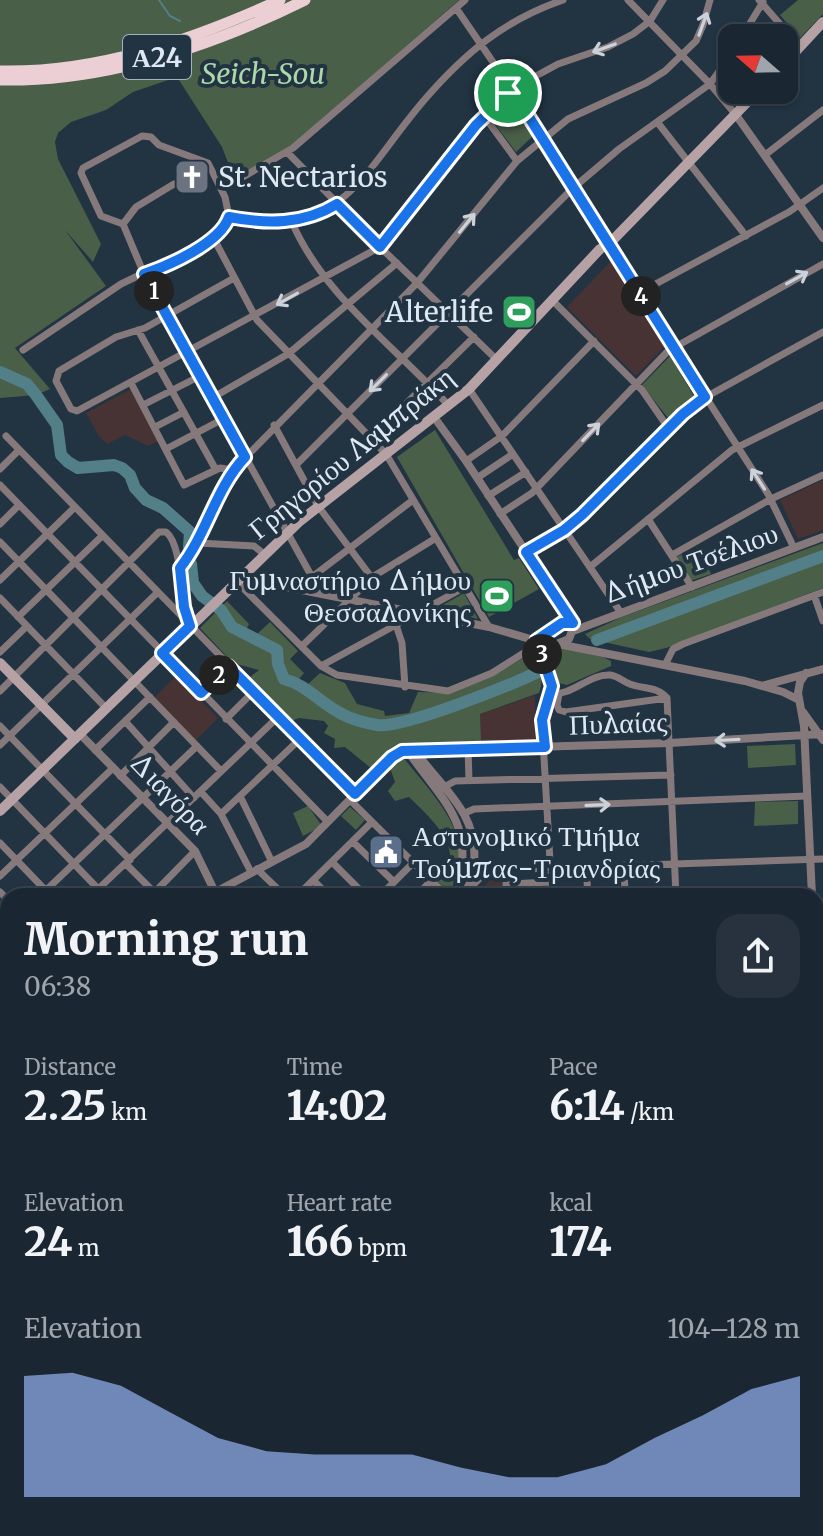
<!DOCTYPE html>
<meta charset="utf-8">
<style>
body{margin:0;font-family:Merriweather,serif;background:#27323e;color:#f1f3f6;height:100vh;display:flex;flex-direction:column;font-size:30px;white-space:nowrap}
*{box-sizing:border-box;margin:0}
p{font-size:26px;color:#9fa5ac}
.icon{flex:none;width:44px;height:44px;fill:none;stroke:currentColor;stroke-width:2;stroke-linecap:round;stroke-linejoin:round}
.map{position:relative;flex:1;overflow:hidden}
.panel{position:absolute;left:0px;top:888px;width:824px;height:648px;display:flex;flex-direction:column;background:#1a2632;border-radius:24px 24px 0 0;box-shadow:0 2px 6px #0004,0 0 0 2px #38434d}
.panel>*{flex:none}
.needle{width:52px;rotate:290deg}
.tools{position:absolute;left:718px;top:24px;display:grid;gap:16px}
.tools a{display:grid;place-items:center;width:80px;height:80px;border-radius:16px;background:#1a2632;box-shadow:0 2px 6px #0004,0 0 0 2px #38434d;font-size:40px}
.pin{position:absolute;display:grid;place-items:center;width:68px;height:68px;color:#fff;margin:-34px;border:4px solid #fff;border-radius:50%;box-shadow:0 2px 8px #0007}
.km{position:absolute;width:40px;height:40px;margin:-20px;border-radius:50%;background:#222;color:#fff;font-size:22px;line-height:40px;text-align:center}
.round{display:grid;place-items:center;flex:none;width:84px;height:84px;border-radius:24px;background:#27323e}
.headline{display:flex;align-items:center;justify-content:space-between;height:136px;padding:0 24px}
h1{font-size:44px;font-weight:800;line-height:60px}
.metrics{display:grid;grid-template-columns:repeat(3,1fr);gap:12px;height:136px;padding:8px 24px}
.metrics div{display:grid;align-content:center}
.metrics b{font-size:40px;font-weight:800}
.metrics small{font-size:22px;font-weight:400}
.metrics p{font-size:22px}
.chart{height:224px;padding:16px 24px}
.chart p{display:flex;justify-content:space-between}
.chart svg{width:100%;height:144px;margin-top:8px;fill:#95b2f1;opacity:.7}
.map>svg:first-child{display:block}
</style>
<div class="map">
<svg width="823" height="1536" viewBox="0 0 823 1536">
<rect width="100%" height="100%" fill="#223342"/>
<path fill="#473333" d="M611 261 653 330 667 344 636 376 567 307Z
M131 389 159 441 148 446 125 435 107 444 98 435 86 413Z
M823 480V530L798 539 780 500Z
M177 675 218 718 195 741 153 699Z
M535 695V740L412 742 432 731Z
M494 876H503L504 896H474Z"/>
<path fill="#495f48" d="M0 0H459L289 148 234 178 222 147 177 77 133 92 106 110 71 122 58 133 55 142 58 159 101 244 93 262 65 230 106 286 15 348 50 389 36 395 0 398Z
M798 0H823V14L800 38 780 15Z
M510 98 533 136 516 152 491 119Z
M670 356 695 398 668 418 642 385Z
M435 430 514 560 519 558 539 589 489 617 397 457Z
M823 543V588L666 648 649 652 590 639 585 634 622 617Z
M698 547 711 574 690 581 674 558Z
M464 593 478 619 436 609Z
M227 601 249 624 247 628 255 636 270 622 298 651 290 659 304 673 299 679 306 686 320 673 345 683 357 704 384 711 385 716 409 713 418 692 451 693 494 675 528 655C543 662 544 680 539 693L480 714 481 741 398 744 389 749 372 769 345 747 334 748 335 739 324 733 328 726 324 721 299 718 291 721 250 677 259 670 233 663 200 628Z
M553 646 603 657 611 661V666L567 685 559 683 544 650Z
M795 744 796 765 748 768 747 746Z
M403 757C432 795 483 840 449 892L435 879 436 875 451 871C454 837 431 819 409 797L395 801 388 791 395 782 390 768Z
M798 801V824L754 826 755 802Z
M308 806 322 826 303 836 293 813Z
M350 807 365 820 356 830 341 816Z
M8 1029V1143L0 1133V1039Z"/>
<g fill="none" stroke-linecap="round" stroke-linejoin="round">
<path stroke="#527f88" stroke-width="2" d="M159 0 170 16 180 21"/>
<path stroke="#527f88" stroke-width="12" d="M0 372 27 384 36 395 57 425 61 455 68 462 78 468 114 465 122 468 130 475 135 488 146 500 163 508 190 532 189 547
M191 564 193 583 202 596 221 610 232 627 277 650 278 664 284 679C307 685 321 704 342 714 351 719 366 723 377 725 403 729 513 684 540 671
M597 640 823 556"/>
<path stroke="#86797b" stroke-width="7" d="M628 0 710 84 736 115
M759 0 800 47
M456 8 512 90 572 189 768 494 794 548
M741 38 763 2
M484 116 517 161
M658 123 746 236
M287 152 380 247 497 360
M765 155 823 110
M174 184 136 207 123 224 144 274 312 577 316 593
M222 189 293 148 465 0
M229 217C346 241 362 171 426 98 466 52 505 20 563 0
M291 220C323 296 395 346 449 406
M123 224 101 216 81 173 83 168 142 136 151 137 159 145 208 163 225 197 229 217
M214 239 257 320 386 454 489 627
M234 278 145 328 116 337 59 371 56 381 71 409 77 411 380 247 476 125 501 99 525 82 558 64 608 47 633 34 650 21 663 0
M639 293 789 212 823 188
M553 301 642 390 669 429
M138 330 216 470
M23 350 121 284 214 239 224 229 229 217
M131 383 184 485 220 468 233 470
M469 389 621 613
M212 398 288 354 397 263
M143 405 200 376
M274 425 318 506 372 578
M155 427 184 412
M6 436 355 794
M371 438 474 337
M166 449 223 419
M466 461 502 436 594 341
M296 465 572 189 619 149 710 84 732 53
M0 469 19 450
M477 478 513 454
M0 485 328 822
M488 496 526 472
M500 514 532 493 668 351 823 264
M648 519 692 587
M0 524 19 505
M0 542 221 771
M198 543 254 546 264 554
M526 552 564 530 582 515 695 403 823 332
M672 555 771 499 823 475
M590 567 732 450 823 405
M180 568 198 543 233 470 417 283 517 161 568 119 646 83 665 71 696 41 703 25 710 0
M312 577 413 500
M0 580 74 508
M236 581 321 666 337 675 448 691 492 673 538 644 552 686 542 723 552 896
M814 595 823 621
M0 598 106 708
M18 617 102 536
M396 625 402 643 405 687
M302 646 374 576 436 538
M0 652 27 626
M665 665 673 649 683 644 823 592
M321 666 465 587
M0 691 159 532H166C182 544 181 599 187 620
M201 693 228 666
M550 694C573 696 588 674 610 675 619 676 624 683 633 685 645 689 658 687 667 698
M559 694 557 705 559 710 566 712 667 698
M667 698 676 896
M226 719 254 691
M125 721 194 798
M0 726 130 860
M0 745 157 593
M468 748 469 780
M95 750 150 697
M120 776 174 722
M446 786 455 781 671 775
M0 787 105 896
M201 792 221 814 251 872
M240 796 272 862
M350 800 447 896
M465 813 474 809 807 796
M221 814 301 738
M353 842 394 882
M0 843 51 896
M332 862 366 896
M126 864 156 894
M624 865 625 896
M586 867 588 896
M257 869 285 896
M0 876 113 768
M313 880 329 896
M506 884 551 882
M470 888 487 871 494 870 823 859
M0 892 8 900
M40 896 197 746
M91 896 279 716
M151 896 195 851
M264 896 274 886
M297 896 372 822
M380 896 414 862
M416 896 432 880
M816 917H823
M816 970H823
M816 1155H823
M816 1224H823
M816 1381H823
M0 1421H8
M339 1528V1536
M418 1528V1536
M140 1536V1528
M577 1536V1528
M636 1536V1528
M734 1536V1528"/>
<path stroke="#86797b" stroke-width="8" d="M736 115 823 238
M434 417 466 461 573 623
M240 578 489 627 537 641
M562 623H573L574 626 569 639 547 648 538 644 537 640Z
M573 631 823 537
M558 644 745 681 783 692 799 700
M806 673 800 682 798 693 804 726 812 896
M762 686 823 669
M803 712 823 740
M80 734 195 851 215 892
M414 749C439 786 479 812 474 862 473 876 471 886 461 896
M407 750C445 805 477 823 456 896
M208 896 306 844 386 763 402 751 669 743 823 734
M816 989V1043
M816 1061 823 1056
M816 1072 823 1067
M0 1269 8 1268
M0 1283H8
M816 1311H823
M0 1360H8
M816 1460 823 1468
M215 1528 218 1536"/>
<path stroke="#b6a2a5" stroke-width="10" d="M784 64 823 22
M0 663 75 739
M0 811 300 521 469 389 600 249 609 244 759 90
M816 1509H823
M0 1521 9 1536
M234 1528V1536
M24 1536 26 1528
M504 1536V1528"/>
<path stroke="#eccfd4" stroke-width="11" d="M0 71C98 73 192 40 280 0
M0 80C105 82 212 46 305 0"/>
</g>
<defs><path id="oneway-shaft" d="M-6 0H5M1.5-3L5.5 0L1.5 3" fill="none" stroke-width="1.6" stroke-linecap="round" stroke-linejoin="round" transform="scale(2)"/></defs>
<g stroke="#ccd2da">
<use href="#oneway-shaft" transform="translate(703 24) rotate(-70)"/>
<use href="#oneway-shaft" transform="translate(604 48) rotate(160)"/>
<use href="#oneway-shaft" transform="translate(467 223) rotate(-51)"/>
<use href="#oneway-shaft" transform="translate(797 278) rotate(-29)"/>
<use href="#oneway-shaft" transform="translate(287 299) rotate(151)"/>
<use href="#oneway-shaft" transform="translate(378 383) rotate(135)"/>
<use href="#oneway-shaft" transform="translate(591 432) rotate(-46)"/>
<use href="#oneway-shaft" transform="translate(758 479) rotate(-123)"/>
<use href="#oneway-shaft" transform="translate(727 740) rotate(177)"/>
<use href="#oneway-shaft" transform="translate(598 805) rotate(-2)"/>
</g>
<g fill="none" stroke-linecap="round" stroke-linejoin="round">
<defs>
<path id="route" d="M512 90 705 397 683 414 582 515 564 530 526 552 573 623H562L537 640 552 686 542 720 545 747 402 751 392 757 355 794 228 666 201 693 162 653 190 626 184 607 180 568C207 534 215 489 245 457L144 274C170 265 220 243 229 217 266 224 303 225 337 204L380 247 476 125Z"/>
</defs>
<use href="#route" stroke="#fff" stroke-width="16"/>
<use href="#route" stroke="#1a73e8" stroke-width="10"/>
</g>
<defs>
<symbol id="church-square" viewBox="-11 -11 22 22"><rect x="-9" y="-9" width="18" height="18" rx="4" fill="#6b7280" stroke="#223342"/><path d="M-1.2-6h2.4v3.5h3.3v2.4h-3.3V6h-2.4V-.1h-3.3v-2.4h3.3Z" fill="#fff"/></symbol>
<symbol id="stadium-square" viewBox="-11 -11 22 22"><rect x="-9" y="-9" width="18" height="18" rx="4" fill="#2e9e5b" stroke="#223342"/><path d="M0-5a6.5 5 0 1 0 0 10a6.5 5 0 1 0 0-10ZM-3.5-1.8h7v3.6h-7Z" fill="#fff"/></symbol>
<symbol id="civic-square" viewBox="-11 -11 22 22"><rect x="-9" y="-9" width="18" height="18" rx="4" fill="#5c6f8a" stroke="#223342"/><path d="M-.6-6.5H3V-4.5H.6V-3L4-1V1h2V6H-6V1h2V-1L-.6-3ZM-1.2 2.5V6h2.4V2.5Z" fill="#fff"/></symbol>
</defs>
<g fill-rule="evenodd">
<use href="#church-square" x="172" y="157" width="40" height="40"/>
<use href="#stadium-square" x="499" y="292" width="40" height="40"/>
<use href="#stadium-square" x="477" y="576" width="40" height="40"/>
<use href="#civic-square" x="366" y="832" width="40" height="40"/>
</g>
<g text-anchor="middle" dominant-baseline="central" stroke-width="8" stroke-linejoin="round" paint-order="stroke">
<rect fill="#223342" stroke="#a5b2bd" stroke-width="2" x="123" y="35" width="68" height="44" rx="6"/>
<g font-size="26" font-weight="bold" fill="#dde8f2">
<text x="157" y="57">Α24</text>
</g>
<g font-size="28" font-style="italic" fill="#acd9a9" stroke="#223342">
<text x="263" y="74">Seich-Sou</text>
</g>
<g font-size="28" fill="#dde8f2" stroke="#223342" text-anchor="start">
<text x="218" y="177">St. Nectarios</text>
<text x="493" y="312" text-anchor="end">Alterlife</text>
<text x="471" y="580" text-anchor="end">Γυμναστήριο Δήμου<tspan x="471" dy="32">Θεσσαλονίκης</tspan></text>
<text x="412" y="836">Αστυνομικό Τμήμα<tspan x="412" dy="32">Τούμπας-Τριανδρίας</tspan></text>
</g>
<g font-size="28" fill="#dde8f2" stroke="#223342">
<text transform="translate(351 453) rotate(-39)">Γρηγορίου Λαμπράκη</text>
<text transform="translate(690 563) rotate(-20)">Δήμου Τσέλιου</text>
<text transform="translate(618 723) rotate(-2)">Πυλαίας</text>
<text transform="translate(170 793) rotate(46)">Διαγόρα</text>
</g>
</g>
</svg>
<div class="tools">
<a><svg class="needle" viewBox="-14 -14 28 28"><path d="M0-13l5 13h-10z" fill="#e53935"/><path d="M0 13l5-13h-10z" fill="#9fa5ac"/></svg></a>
</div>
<div class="pin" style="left:508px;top:93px;background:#1e9e55"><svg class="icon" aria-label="arrive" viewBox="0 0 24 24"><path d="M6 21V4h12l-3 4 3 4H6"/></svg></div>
<b class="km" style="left:154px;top:291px">1</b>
<b class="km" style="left:219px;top:675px">2</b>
<b class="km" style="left:542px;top:654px">3</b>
<b class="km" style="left:641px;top:296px">4</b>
<section class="panel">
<div class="headline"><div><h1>Morning run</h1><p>06:38</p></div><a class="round"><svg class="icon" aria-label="share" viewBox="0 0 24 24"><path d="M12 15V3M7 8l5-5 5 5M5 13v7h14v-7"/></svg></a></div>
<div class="metrics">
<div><p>Distance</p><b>2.25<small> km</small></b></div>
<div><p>Time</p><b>14:02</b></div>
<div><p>Pace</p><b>6:14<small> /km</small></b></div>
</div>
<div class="metrics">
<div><p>Elevation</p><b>24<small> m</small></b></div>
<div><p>Heart rate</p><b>166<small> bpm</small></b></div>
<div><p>kcal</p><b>174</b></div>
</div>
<div class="chart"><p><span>Elevation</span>104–128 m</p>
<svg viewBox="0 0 160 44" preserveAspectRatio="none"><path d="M0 44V7L10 6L20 10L30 18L40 26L50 30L60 31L70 31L80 31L90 35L100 38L110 38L120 34L130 26L140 19L150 11L160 7V44z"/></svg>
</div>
</section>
</div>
